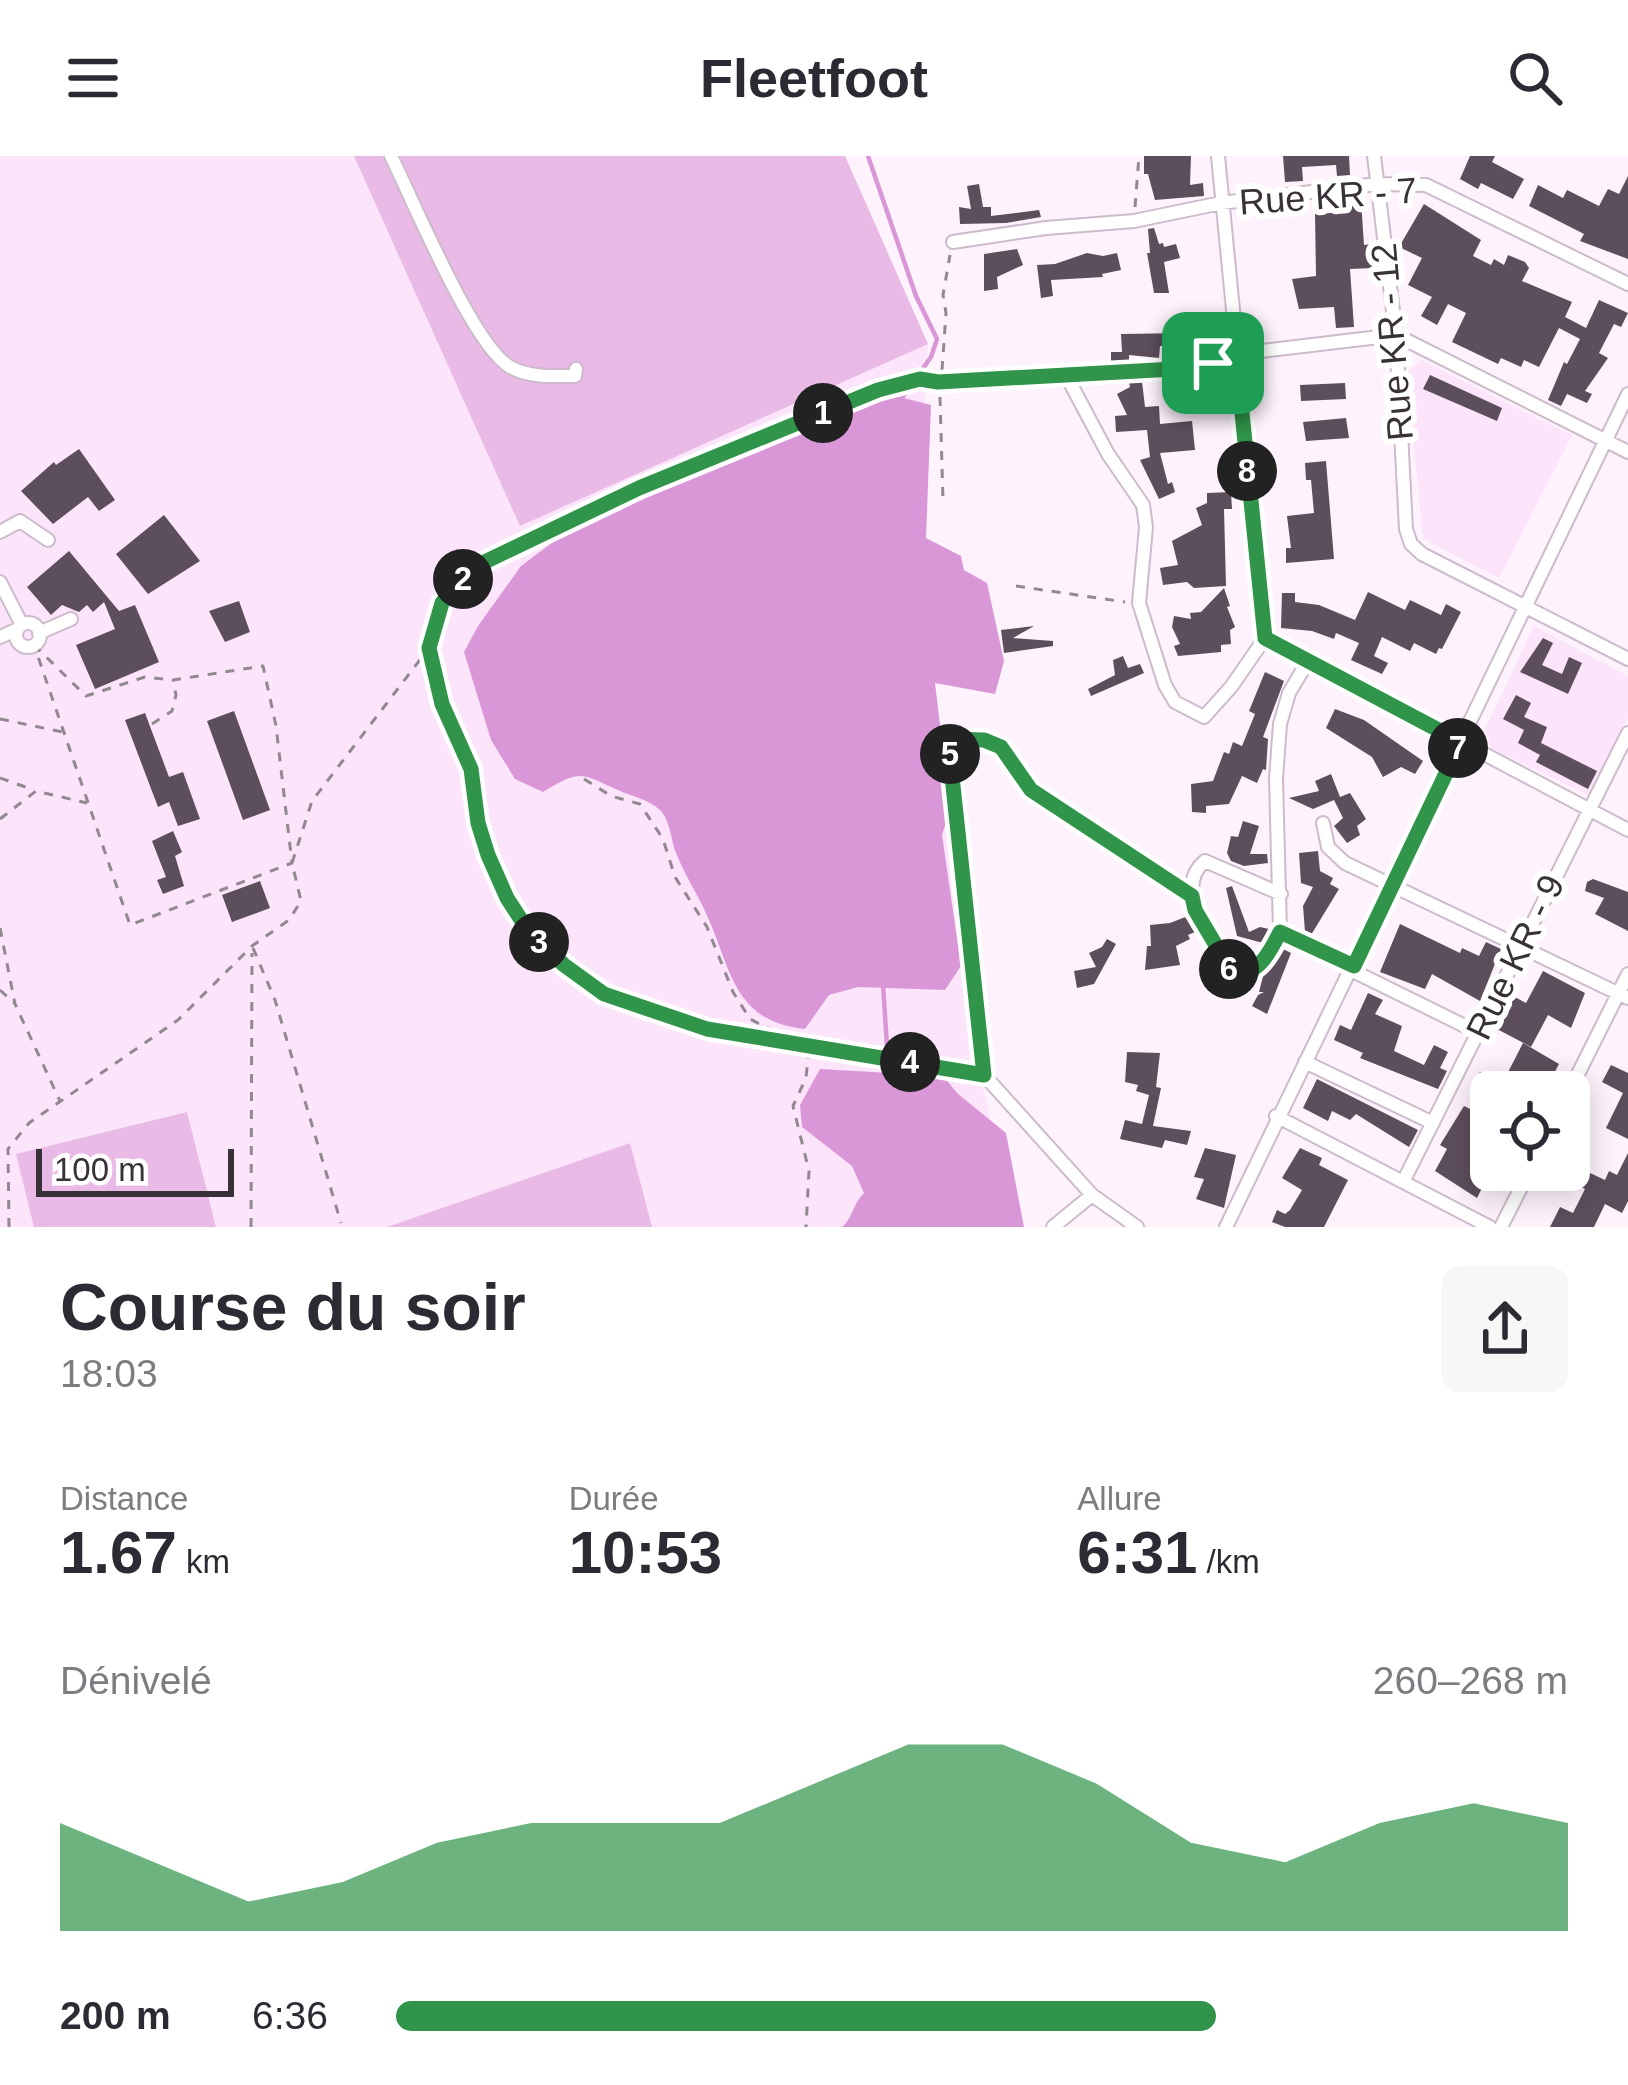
<!DOCTYPE html>
<html lang="fr">
<meta charset="utf-8">
<style>
body{margin:0;font-family:Helvetica,sans-serif;background:#f7f7f7;color:#2b2b33;height:100vh;display:flex;flex-direction:column;font-size:45px;white-space:nowrap}
*{box-sizing:border-box;margin:0}
p{font-size:39px;color:#7c7c81}
.icon{flex:none;width:66px;height:66px;fill:none;stroke:currentColor;stroke-width:2;stroke-linecap:round;stroke-linejoin:round}
.map{position:relative;height:1071px;overflow:hidden}
.details{display:flex;flex-direction:column;background:#fff;flex:1}
.details>*{flex:none}
.buttons{position:absolute;left:1470px;top:915px;display:grid;gap:24px}
.buttons a{display:grid;place-items:center;width:120px;height:120px;border-radius:18px;background:#fff;box-shadow:0 6px 30px #0003;font-size:60px}
.scale{position:absolute;left:36px;bottom:30px;width:198px;box-sizing:border-box;padding-left:12px;border:6px solid #383137;border-top:0;font-size:33px;line-height:42px;white-space:nowrap;color:#383137;-webkit-text-stroke:9px #fff;paint-order:stroke}
.pin{position:absolute;display:grid;place-items:center;width:102px;height:102px;color:#fff;margin:-51px;border-radius:24px;box-shadow:0 6px 18px #0006}
.km{position:absolute;width:60px;height:60px;margin:-30px;border-radius:50%;background:#222;color:#fff;font-size:33px;line-height:60px;text-align:center}
.round{display:grid;place-items:center;flex:none;width:126px;height:126px;border-radius:18px;background:#f7f7f7}
.overview{display:flex;align-items:center;justify-content:space-between;height:204px;padding:0 60px}
h1{font-size:66px;font-weight:800;line-height:90px}
.stats{display:grid;grid-template-columns:repeat(3,1fr);gap:18px;height:204px;padding:12px 60px}
.stats div{display:grid;align-content:center}
.stats b{font-size:60px;font-weight:800}
.stats small{font-size:33px;font-weight:400}
.stats p{font-size:33px}
.chart{height:336px;padding:24px 60px}
.chart p{display:flex;justify-content:space-between}
.chart svg{width:100%;height:216px;margin-top:12px;fill:#30944a;opacity:.7}
ul{padding:0 60px;list-style:none;font-size:39px}
li{display:grid;grid-template-columns:192px 144px 1fr;align-items:center;height:90px}
li i{height:30px;border-radius:15px;background:#30944a}
header{display:flex;justify-content:space-between;align-items:center;height:156px;padding:0 60px;background:#fff;font-size:54px;font-weight:800}
.map>svg:first-child{display:block}
</style>
<header><svg class="icon" aria-label="menu" viewBox="0 0 24 24"><path d="M4 6h16M4 12h16M4 18h16"/></svg>Fleetfoot<svg class="icon" aria-label="search" viewBox="0 0 24 24"><circle cx="10" cy="10" r="6"/><path d="M15 15l6 6"/></svg></header>
<div class="map">
<svg width="1628" height="1071" viewBox="0 0 1628 1071">
<rect width="100%" height="100%" fill="#fef3fd"/>
<path fill="#fce4fa" d="M0 0H845L928 188 916 429 974 893 1000 1006 1005 1071H0Z
M1422 204 1572 279 1499 422 1423 383 1407 216Z
M1534 470 1628 520V562L1588 639 1491 592 1485 573Z"/>
<path fill="#eabae7" d="M354 0H845L928 188 520 370Z
M187 956 216 1071H34L16 998Z
M630 987 652 1071H387Z"/>
<path fill="#da97d7" d="M892 239 931 249 926 382 961 400 964 414 987 427 1004 505 995 538 935 527 950 653 942 679 961 810 945 834 858 831 829 839 805 873C731 865 732 812 705 755 696 736 684 717 676 697 671 684 670 664 660 654 648 643 633 641 618 634 580 617 581 613 543 636L515 623 491 584 464 496 478 470 521 410 557 383 650 335Z
M820 913 943 920 958 938 1006 977 1024 1071H842C853 1062 852 1049 864 1037L852 1010 802 971 800 949Z"/>
<g fill="none" stroke-linecap="round" stroke-linejoin="round">
<path stroke="#da97d7" stroke-width="4.5" d="M868 0 916 140 937 183 931 201 899 246
M883 829 889 920"/>
</g>
<path fill="#5d4e5c" d="M1144 0H1191L1190 29 1203 27 1204 40 1155 44 1148 18H1144Z
M1283 0H1349L1350 19 1337 20 1336 9 1302 11 1303 25 1285 26Z
M1470 0H1495L1492 6 1524 23 1513 43 1481 27 1478 33 1460 23Z
M1628 20V103L1580 85 1584 78 1529 50 1538 29 1563 42 1567 34 1599 50 1608 33 1619 38Z
M979 28 983 51H991V60L1039 54 1041 61 1006 67 960 68 959 51 971 53 967 30Z
M1361 45 1364 89 1371 88 1373 112 1350 113 1354 171 1336 172 1334 151 1299 153 1292 123 1316 120 1315 58 1348 56V46Z
M1424 48 1481 84 1473 100 1491 109 1494 103 1504 109 1508 99 1525 106 1529 112 1522 125 1572 146 1565 161 1586 172 1599 144 1628 157 1621 171 1614 168 1599 197 1608 202 1585 235 1592 238 1587 247 1567 238 1561 250 1548 244 1564 206 1567 208 1580 183 1559 172 1539 211 1524 204 1521 211 1501 202 1498 208 1452 186 1466 157 1448 148 1437 169 1421 160 1432 141 1408 129 1422 102 1399 91Z
M1154 72 1159 88 1163 87 1164 91 1176 88 1180 102 1164 106 1169 137H1154L1147 97H1150L1148 73Z
M1017 93 1023 109 997 121 998 133 984 135V98Z
M1087 97 1103 100 1117 97 1121 114 1102 118 1103 121 1051 124 1053 140 1041 142 1037 109 1055 108Z
M1186 177 1209 181 1207 195 1188 190H1160L1159 202 1129 199V205L1111 206V196H1122L1121 178Z
M1430 219 1502 252 1497 265 1423 233Z
M1142 225 1145 251 1159 250 1160 268 1192 265 1195 294 1160 297 1168 328 1172 326 1175 336 1159 343 1140 304 1150 301 1147 274 1116 276 1115 260 1127 259 1117 238 1130 231 1129 226Z
M1345 227 1346 243 1301 245 1300 229Z
M1346 262 1349 282 1306 285 1303 266Z
M79 293 115 344 99 355 88 341 53 368 21 335 54 306 56 309Z
M1326 305 1334 403 1286 407V392H1291L1287 360 1314 357 1311 324H1306L1305 307Z
M1231 336 1232 353H1224L1226 430 1194 432 1187 426 1163 429 1160 412 1178 409 1172 385 1202 369 1196 352 1207 347V337Z
M164 359 200 405 148 438 116 398Z
M69 395 119 455 135 449 159 506 95 533 76 489 115 473 104 446 93 456 87 449 79 456 62 449 51 459 27 431Z
M1224 432 1230 450 1227 451 1235 471 1230 474 1231 488 1221 489V496L1178 500 1174 490 1180 488 1172 471 1174 460 1191 463 1190 457 1201 456Z
M1368 436 1405 454 1410 444 1441 459 1446 448 1461 456 1442 493 1439 492 1436 498 1414 487 1410 495 1382 481 1374 500 1388 507 1382 518 1351 504 1359 487 1336 477 1334 483 1312 475 1281 472 1282 437H1295V446L1319 449 1355 464Z
M239 445 250 476 225 486 209 455Z
M1034 470 1013 482 1053 485V490L1004 497 1001 474Z
M1543 482 1553 487 1542 509 1562 518 1569 501 1582 507 1568 538 1520 516Z
M1123 500 1128 512 1140 508 1144 517 1091 540 1088 533 1115 519 1113 504Z
M1265 516 1284 525 1263 581 1268 583 1266 614 1263 613 1257 627 1242 620 1229 648 1206 650V657L1192 656 1191 628 1213 625 1224 596 1229 598 1233 586 1242 590 1255 558 1249 555Z
M1516 539 1531 547 1524 561 1547 571 1541 587 1597 615 1588 633 1536 606 1540 599 1518 587 1524 574 1503 563Z
M1335 553 1364 564 1423 605 1415 618 1401 611 1383 621 1372 601 1326 572Z
M234 555 270 654 243 664 207 565Z
M145 557 169 621 183 616 200 663 178 670 169 646 158 651 125 564Z
M1331 618 1340 641 1350 637 1366 663 1357 670 1360 679 1347 687 1334 670 1343 662 1334 644 1313 653 1289 642 1319 635 1315 625Z
M1243 665 1259 670 1250 698H1267L1268 707 1244 710 1231 705 1227 697 1231 680 1238 681Z
M173 675 182 696 175 700 184 730 163 738 157 724 166 721 152 685Z
M1318 695 1320 715 1333 722 1330 728 1339 733 1311 779 1305 776 1303 750 1313 731 1301 727 1299 697Z
M1593 723 1628 736V775L1595 758 1604 742 1585 735 1587 726Z
M260 725 270 752 232 766 222 739Z
M1232 730 1249 776 1260 771 1269 773 1263 787 1237 780 1226 732Z
M1188 760 1195 776 1188 779 1190 783 1176 790 1180 809 1145 814 1147 790H1151L1150 769 1170 767Z
M1400 768 1460 797 1462 792 1479 800 1486 786 1501 793 1480 845 1432 818 1425 833 1380 816Z
M1107 783 1116 788 1094 828 1077 832 1074 815 1096 811 1089 797 1102 791Z
M1283 793 1291 797 1267 858 1252 850 1258 839 1264 836H1259L1263 820Z
M1543 815 1585 837 1571 872 1548 859 1531 891 1495 872 1513 840 1526 847Z
M1368 837 1383 844 1375 858 1402 870 1394 895 1424 909 1434 889 1448 896 1440 912 1447 915 1438 933 1360 902 1363 897 1334 884 1340 869 1351 874Z
M1523 887 1559 908 1548 929 1559 936H1491V941L1472 931 1480 916 1502 928Z
M1127 896 1160 897 1156 931 1161 932 1153 970 1191 975 1187 989 1165 984 1162 992 1120 983 1125 964 1142 968 1149 939 1136 935 1138 929 1125 926Z
M1611 909 1628 917V983L1606 972 1623 937 1602 926Z
M1317 923 1418 974 1409 991 1356 958 1350 964 1332 955 1328 965 1303 952Z
M1464 950 1491 963 1480 993 1491 999V1014L1477 1042 1435 1015 1447 993 1440 989Z
M1205 992 1236 999 1224 1052 1196 1043 1204 1023 1194 1021Z
M1300 992 1322 1002 1319 1009 1348 1024 1324 1071H1285L1272 1066 1277 1054 1285 1058 1290 1054 1302 1034 1282 1022Z
M1628 997V1045L1622 1057 1605 1048 1594 1071H1550L1560 1051 1573 1057 1585 1033 1568 1025 1575 1010 1605 1024 1609 1015 1617 1019Z"/>
<g fill="none" stroke-linecap="round" stroke-linejoin="round">
<defs>
<path id="minor" d="M391 0C414 46 472 188 510 211 529 222 555 220 575 220L576 213
M1374 0 1396 179 1406 373 1411 388 1422 398 1628 503
M953 86 1046 72 1134 65 1221 47 1377 28 1426 29 1628 128
M1066 219 1108 298 1143 349 1146 371 1139 447 1165 529 1175 546 1204 561 1231 531 1265 482 1218 0
M938 227 1192 212 1236 198 1396 179 1628 296
M0 376 20 365 48 384
M0 426 22 469
M16 479a12 12 0 1 1 24 0a12 12 0 1 1-24 0Z
M39 477 71 463
M0 481 18 473
M1265 482 1628 674
M1308 505 1289 537 1280 568 1276 623 1280 776 1353 810
M1323 667 1328 691 1345 707 1628 842
M1280 776 1269 797 1251 816 1233 818C1215 789 1170 734 1205 705L1281 738
M1351 814 1477 876
M1305 906 1433 967
M1569 936 1628 818
M1276 960 1490 1071
M1403 1026 1628 577
M1053 1071 1092 1039
M1137 1071 1092 1039 984 919 948 583 984 584 1001 591 1031 634 1192 740
M1226 1071 1628 238
M1501 1071 1530 1014"/>
</defs>
<use href="#minor" stroke="#cdbbcb" stroke-width="16"/>
<path stroke="#918890" stroke-width="3" stroke-dasharray="9 9" stroke-linecap="butt" d="M1135 51 1139 0
M942 214 946 157 943 139 950 99
M940 241 943 345
M1016 430 1125 446
M34 489 86 540 145 521 173 524 263 510 276 570 292 707 130 769Z
M430 495C436 513 438 531 443 549 450 572 467 593 472 617 477 645 478 671 488 698 542 844 670 870 809 891L806 922 793 950 809 1015 806 1071
M0 563 63 576
M152 568 172 555 176 539 173 525
M0 622 34 634
M584 623 611 640 640 648 663 683 675 721 707 771 733 836 750 863 799 888
M0 663 36 635 87 647
M0 772 15 848 60 945
M253 792 275 844 341 1067
M0 834 14 847
M808 891 970 916
M9 1071 8 993 29 967 178 864 252 790 289 764 301 745 292 707 312 645 429 492 442 447 472 412 639 332 878 234 927 224
M251 1071 252 797"/>
<use href="#minor" stroke="#fff" stroke-width="12"/>
</g>
<g fill="none" stroke-linecap="round" stroke-linejoin="round">
<defs>
<path id="route" d="M1236 198 1265 482 1461 586 1354 810 1280 776C1270 796 1258 820 1233 818L1195 754 1192 740 1031 634 1001 591 984 584 948 583 984 919 707 873 604 838 564 809 529 776 507 742 488 699 478 667 471 613 442 548 429 492 442 447 472 412 639 332 878 234 920 223 938 226 1192 212Z"/>
</defs>
<use href="#route" stroke="#fff" stroke-width="24"/>
<use href="#route" stroke="#30944a" stroke-width="15"/>
</g>
<g text-anchor="middle" dominant-baseline="central" stroke-width="12" stroke-linejoin="round" paint-order="stroke">
<g font-size="36" fill="#383137" stroke="#fff">
<text transform="translate(1328 40) rotate(-4)">Rue KR - 7</text>
<text transform="translate(1392 186) rotate(-95)">Rue KR - 12</text>
<text transform="translate(1515 801) rotate(-64)">Rue KR - 9</text>
</g>
</g>
</svg>
<div class="buttons">
<a><svg class="icon" aria-label="locate" viewBox="0 0 24 24"><circle cx="12" cy="12" r="6"/><path d="M12 2v4M12 18v4M2 12h4M18 12h4"/></svg></a>
</div>
<div class="scale">100 m</div>
<div class="pin" style="left:1213px;top:207px;background:#1e9e55"><svg class="icon" aria-label="arrive" viewBox="0 0 24 24"><path d="M6 21V4h12l-3 4 3 4H6"/></svg></div>
<b class="km" style="left:823px;top:257px">1</b>
<b class="km" style="left:463px;top:423px">2</b>
<b class="km" style="left:539px;top:786px">3</b>
<b class="km" style="left:910px;top:906px">4</b>
<b class="km" style="left:950px;top:598px">5</b>
<b class="km" style="left:1229px;top:813px">6</b>
<b class="km" style="left:1458px;top:592px">7</b>
<b class="km" style="left:1247px;top:315px">8</b>
</div>
<section class="details">
<div class="overview"><div><h1>Course du soir</h1><p>18:03</p></div><a class="round"><svg class="icon" aria-label="share" viewBox="0 0 24 24"><path d="M12 15V3M7 8l5-5 5 5M5 13v7h14v-7"/></svg></a></div>
<div class="stats">
<div><p>Distance</p><b>1.67<small> km</small></b></div>
<div><p>Durée</p><b>10:53</b></div>
<div><p>Allure</p><b>6:31<small> /km</small></b></div>
</div>
<div class="chart"><p><span>Dénivelé</span>260–268 m</p>
<svg viewBox="0 0 160 44" preserveAspectRatio="none"><path d="M0 44V22L10 30L20 38L30 34L40 26L50 22L60 22L70 22L80 14L90 6L100 6L110 14L120 26L130 30L140 22L150 18L160 22V44z"/></svg>
</div>
<ul>
<li><b>200 m</b>6:36<i style="width:70%"></i></li>
</ul>
</section>
